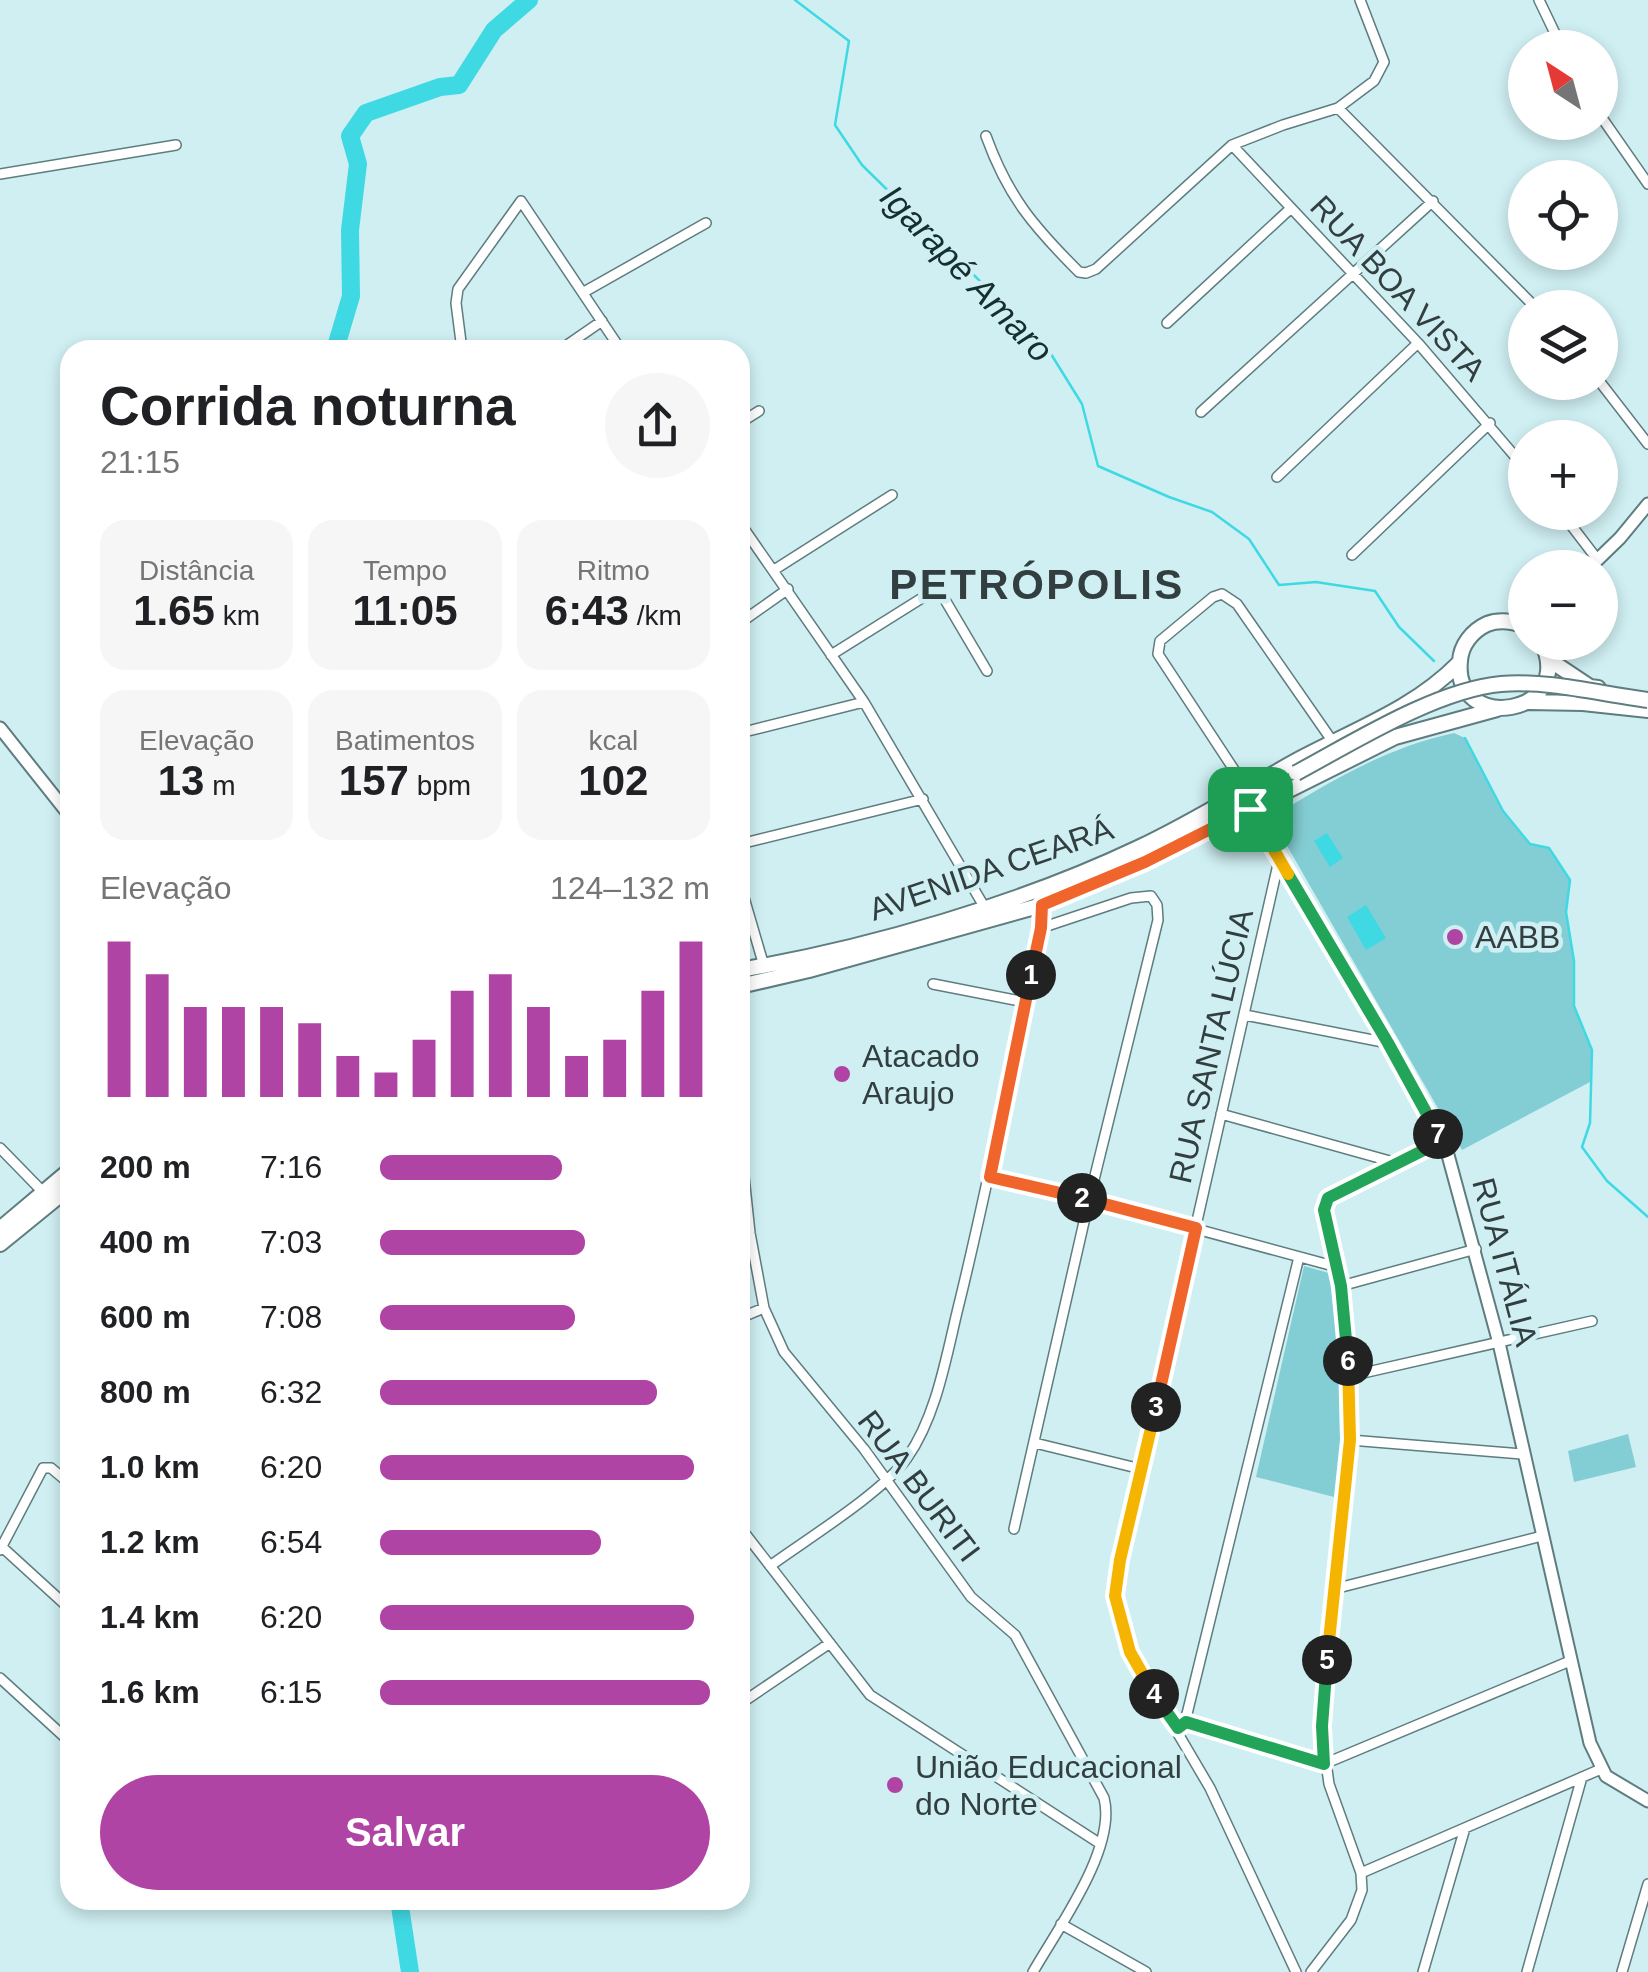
<!DOCTYPE html>
<html lang="pt">
<meta charset="utf-8">
<style>
body{margin:0;font-family:Helvetica,sans-serif;background:#f6f6f6;color:#202124;height:100vh;display:flex;flex-direction:column;font-size:38px;white-space:nowrap}
*{box-sizing:border-box;margin:0}
p{font-size:32px;color:#757577}
.icon{flex:none;width:55px;height:55px;fill:none;stroke:currentColor;stroke-width:2;stroke-linecap:round;stroke-linejoin:round}
.map{position:relative;flex:1;overflow:hidden}
.sheet{position:absolute;left:60px;top:340px;width:690px;height:1570px;display:flex;flex-direction:column;background:#fff;border-radius:30px;box-shadow:0 5px 15px #0003}
.sheet>*{flex:none}
.needle{width:65px;rotate:324deg}
.fabs{position:absolute;left:1508px;top:30px;display:grid;gap:20px}
.fabs a{display:grid;place-items:center;width:110px;height:110px;border-radius:50%;background:#fff;box-shadow:0 5px 15px #0003;font-size:50px}
.pin{position:absolute;display:grid;place-items:center;width:85px;height:85px;color:#fff;margin:-42px;border-radius:20px;box-shadow:0 5px 15px #0006}
.km{position:absolute;width:50px;height:50px;margin:-25px;border-radius:50%;background:#222;color:#fff;font-size:28px;line-height:50px;text-align:center}
.round{display:grid;place-items:center;flex:none;width:105px;height:105px;border-radius:52px;background:#f6f6f6}
.head{display:flex;align-items:center;justify-content:space-between;height:170px;padding:0 40px}
h1{font-size:55px;font-weight:800;line-height:75px}
.stats{display:grid;grid-template-columns:repeat(3,1fr);gap:15px;height:170px;padding:10px 40px}
.stats div{display:grid;align-content:center;border-radius:25px;background:#f6f6f6;text-align:center}
.stats b{font-size:42px;font-weight:800}
.stats small{font-size:28px;font-weight:400}
.stats p{font-size:28px}
.chart{height:280px;padding:20px 40px}
.chart p{display:flex;justify-content:space-between}
.chart svg{width:100%;height:180px;margin-top:10px;stroke:#af44a4;stroke-width:6}
.primary-button{display:flex;gap:20px;margin-top:auto;padding:20px 40px}
.primary-button a{flex:1;height:115px;border-radius:60px;background:#af44a4;color:#fff;font-size:40px;font-weight:800;line-height:115px;text-align:center}
ul{padding:0 40px;list-style:none;font-size:32px}
li{display:grid;grid-template-columns:160px 120px 1fr;align-items:center;height:75px}
li i{height:25px;border-radius:12px;background:#af44a4}
.map>svg:first-child{display:block}
</style>
<div class="map">
<svg width="1648" height="1972" viewBox="0 0 1648 1972">
<rect width="100%" height="100%" fill="#cfeff2"/>
<path fill="#83ced4" d="M1454 733 1465 738 1503 812 1530 844 1549 848 1570 880 1566 912 1574 961V1006L1592 1050 1590 1082 1462 1150 1271 818C1328 782 1388 747 1454 733Z
M1304 1266 1329 1273 1343 1385 1345 1441 1338 1498 1256 1477Z
M1628 1434 1636 1467 1574 1482 1568 1451Z"/>
<path fill="#3fd9e4" d="M1327 833 1343 858 1330 867 1314 841Z
M1366 905 1386 938 1366 950 1347 917Z"/>
<g fill="none" stroke-linecap="round" stroke-linejoin="round">
<path stroke="#3fd9e4" stroke-width="2.5" d="M795 0 849 41 835 125 862 165 1046 346 1082 404 1098 466 1169 497 1212 512 1249 539 1279 585 1316 582 1375 591 1399 627 1434 661
M1465 738 1503 811 1530 844 1549 848 1570 880 1566 912 1574 961V1006L1592 1050 1590 1123 1582 1147 1607 1181 1648 1217"/>
<path stroke="#3fd9e4" stroke-width="18" d="M335 350 351 296 350 230 358 164 350 136 366 113 440 87 459 85 494 30 529 0
M399 1900 410 1972"/>
<defs>
<path id="minor" d="M1360 0 1384 62 1374 81 1338 108 1536 308
M1539 0 1562 48
M1600 115 1648 184
M986 136C1008 197 1034 227 1079 272L1086 273 1096 269 1232 145 1283 125 1338 108
M1232 145 1418 343 1525 468
M0 174 176 145
M584 292 706 223
M1167 323 1290 209
M462 350 456 303 458 289 521 201 621 350
M560 350 602 321
M1600 382 1648 444
M1201 412 1433 201
M740 423 759 411
M1277 477 1418 343
M1561 512 1597 559
M740 523 864 702 985 908
M1352 555 1490 423
M774 570 892 495
M740 623 788 589
M831 655 938 588 987 671
M740 733 864 702
M1248 791 1158 654 1160 641 1213 597 1222 594 1237 604 1333 742
M740 844 923 799
M1279 860 1120 1560 1115 1596 1130 1652 1210 1788 1296 1972
M740 884 764 966
M933 984 1025 1002
M1245 1015 1388 1043
M1221 1114 1397 1163
M740 1139 750 1233 764 1308 784 1352 864 1449 971 1597 1015 1635 1104 1798C1117 1848 1058 1928 1033 1972
M0 1148 43 1192
M990 1177 1089 1200 1337 1267
M1341 1286 1476 1249
M740 1318 764 1308
M1350 1376 1592 1321
M1350 1440 1522 1454
M1035 1443 1141 1469
M740 1527 870 1695 1099 1843
M1014 1529 1089 1200 1158 920 1157 905 1151 896 1131 898 1041 928
M2 1547 70 1609
M0 1550 43 1468H51L70 1484
M770 1566C807 1539 882 1493 907 1458 938 1414 947 1351 960 1300 990 1177 1014 1052 1041 928L1042 905
M1334 1589 1542 1536
M0 1678 70 1742
M740 1704 830 1643
M1185 1722 1324 1764 1570 1661
M1177 1728 1185 1722 1299 1257
M1361 1873 1601 1769
M1061 1924 1146 1972
M1311 1972 1351 1920 1362 1890 1361 1873 1329 1784 1321 1726 1350 1440V1376L1341 1286 1325 1210 1328 1198 1339 1189 1442 1141
M1423 1972 1465 1828
M1527 1972 1582 1777
M1622 1972 1648 1884"/>
<path id="tertiary" d="M1589 568 1620 538 1648 504
M0 728 70 816
M1251 809 1388 1043 1448 1155 1499 1343 1590 1743 1606 1776 1648 1801"/>
<path id="primary" d="M1525 626C1512 621 1500 619 1487 624 1472 631 1461 645 1460 661 1452 734 1577 717 1542 642
M1548 659 1590 687 1598 688
M1528 702 1583 703 1648 710
M740 970C869 948 1020 904 1138 848 1194 822 1245 789 1298 760 1354 730 1414 709 1459 663
M740 986 809 970 1042 905 1145 862 1395 737 1497 709
M0 1229 70 1170
M0 1244 70 1187"/>
</defs>
<use href="#minor" stroke="#5f7c7e" stroke-width="12"/>
<use href="#tertiary" stroke="#5f7c7e" stroke-width="15"/>
<use href="#primary" stroke="#5f7c7e" stroke-width="18"/>
<use href="#minor" stroke="#fff" stroke-width="9"/>
<use href="#tertiary" stroke="#fff" stroke-width="11"/>
<use href="#primary" stroke="#fff" stroke-width="14"/>
<defs>
<path id="primary-bridge" d="M1296 773C1354 742 1436 690 1501 684 1550 680 1600 694 1648 700"/>
</defs>
<use href="#primary-bridge" stroke="#5f7c7e" stroke-width="18" stroke-linecap="butt"/>
<use href="#primary-bridge" stroke="#fff" stroke-width="14"/>
</g>
<g fill="none" stroke-linecap="round" stroke-linejoin="round">
<defs>
<path id="split-1" d="M1031 975 1041 928 1042 905 1145 862 1250 809"/>
<path id="split-2" d="M1031 975 990 1177 1082 1198"/>
<path id="split-3" d="M1082 1198 1196 1228 1156 1407"/>
<path id="split-4" d="M1154 1694 1130 1652 1115 1596 1120 1560 1156 1407"/>
<path id="split-5" d="M1154 1694 1178 1728 1186 1722 1324 1764 1322 1726 1327 1660"/>
<path id="split-6" d="M1327 1660 1350 1440 1348 1361"/>
<path id="split-7" d="M1348 1361 1341 1286 1324 1210 1328 1198 1442 1141 1438 1134"/>
<path id="split-8" d="M1288 874 1388 1043 1438 1134"/>
<path id="split-9" d="M1250 809 1288 874"/>
</defs>
<use href="#split-1" stroke="#fff" stroke-width="20"/>
<use href="#split-2" stroke="#fff" stroke-width="20"/>
<use href="#split-3" stroke="#fff" stroke-width="20"/>
<use href="#split-4" stroke="#fff" stroke-width="20"/>
<use href="#split-5" stroke="#fff" stroke-width="20"/>
<use href="#split-6" stroke="#fff" stroke-width="20"/>
<use href="#split-7" stroke="#fff" stroke-width="20"/>
<use href="#split-8" stroke="#fff" stroke-width="20"/>
<use href="#split-9" stroke="#fff" stroke-width="20"/>
<use href="#split-1" stroke="#f0652b" stroke-width="12"/>
<use href="#split-2" stroke="#f0652b" stroke-width="12"/>
<use href="#split-3" stroke="#f0652b" stroke-width="12"/>
<use href="#split-4" stroke="#f5b400" stroke-width="12"/>
<use href="#split-5" stroke="#22a559" stroke-width="12"/>
<use href="#split-6" stroke="#f5b400" stroke-width="12"/>
<use href="#split-7" stroke="#22a559" stroke-width="12"/>
<use href="#split-8" stroke="#22a559" stroke-width="12"/>
<use href="#split-9" stroke="#f5b400" stroke-width="12"/>
</g>
<g fill="#af44a4" stroke="#cfeff2" stroke-width="4">
<circle cx="1455" cy="937" r="10"/>
<circle cx="842" cy="1074" r="10"/>
<circle cx="895" cy="1785" r="10"/>
</g>
<g text-anchor="middle" dominant-baseline="central" stroke-width="9" stroke-linejoin="round" paint-order="stroke">
<g font-size="32" fill="#323e3f" stroke="#cfeff2">
<text transform="translate(1398 288) rotate(47)">RUA BOA VISTA</text>
<text transform="translate(991 869) rotate(-19)">AVENIDA CEARÁ</text>
<text transform="translate(1211 1046) rotate(-77)">RUA SANTA LÚCIA</text>
<text transform="translate(1505 1262) rotate(75)">RUA ITÁLIA</text>
<text transform="translate(919 1486) rotate(53)">RUA BURITI</text>
</g>
<g font-size="32" fill="#323e3f" stroke="#cfeff2" text-anchor="start">
<text x="1475" y="937">AABB</text>
<text x="862" y="1056">Atacado<tspan x="862" dy="37">Araujo</tspan></text>
<text x="915" y="1767">União Educacional<tspan x="915" dy="37">do Norte</tspan></text>
</g>
<g font-size="35" font-style="italic" fill="#162e30" stroke="#cfeff2">
<text transform="translate(967 273) rotate(46)">Igarapé Amaro</text>
</g>
<g font-size="42" font-weight="bold" letter-spacing="2.5" fill="#323e3f" stroke="#cfeff2">
<text x="1037" y="584">PETRÓPOLIS</text>
</g>
</g>
</svg>
<div class="fabs">
<a><svg class="needle" viewBox="-14 -14 28 28"><path d="M0-13l5 13h-10z" fill="#e53935"/><path d="M0 13l5-13h-10z" fill="#757577"/></svg></a>
<a><svg class="icon" aria-label="locate" viewBox="0 0 24 24"><circle cx="12" cy="12" r="6"/><path d="M12 2v4M12 18v4M2 12h4M18 12h4"/></svg></a>
<a><svg class="icon" aria-label="layers" viewBox="0 0 24 24"><path d="M12 4l9 5-9 5-9-5zM3 14l9 5 9-5"/></svg></a>
<a>+</a>
<a>−</a>
</div>
<div class="pin" style="left:1250px;top:809px;background:#1e9e55"><svg class="icon" aria-label="arrive" viewBox="0 0 24 24"><path d="M6 21V4h12l-3 4 3 4H6"/></svg></div>
<b class="km" style="left:1031px;top:975px">1</b>
<b class="km" style="left:1082px;top:1198px">2</b>
<b class="km" style="left:1156px;top:1407px">3</b>
<b class="km" style="left:1154px;top:1694px">4</b>
<b class="km" style="left:1327px;top:1660px">5</b>
<b class="km" style="left:1348px;top:1361px">6</b>
<b class="km" style="left:1438px;top:1134px">7</b>
<section class="sheet">
<div class="head"><div><h1>Corrida noturna</h1><p>21:15</p></div><a class="round"><svg class="icon" aria-label="share" viewBox="0 0 24 24"><path d="M12 15V3M7 8l5-5 5 5M5 13v7h14v-7"/></svg></a></div>
<div class="stats">
<div><p>Distância</p><b>1.65<small> km</small></b></div>
<div><p>Tempo</p><b>11:05</b></div>
<div><p>Ritmo</p><b>6:43<small> /km</small></b></div>
</div>
<div class="stats">
<div><p>Elevação</p><b>13<small> m</small></b></div>
<div><p>Batimentos</p><b>157<small> bpm</small></b></div>
<div><p>kcal</p><b>102</b></div>
</div>
<div class="chart"><p><span>Elevação</span>124–132 m</p>
<svg viewBox="0 0 160 44" preserveAspectRatio="none"><path d="M5 44V6M15 44V14M25 44V22M35 44V22M45 44V22M55 44V26M65 44V34M75 44V38M85 44V30M95 44V18M105 44V14M115 44V22M125 44V34M135 44V30M145 44V18M155 44V6"/></svg>
</div>
<ul>
<li><b>200 m</b>7:16<i style="width:55%"></i></li>
<li><b>400 m</b>7:03<i style="width:62%"></i></li>
<li><b>600 m</b>7:08<i style="width:59%"></i></li>
<li><b>800 m</b>6:32<i style="width:84%"></i></li>
<li><b>1.0 km</b>6:20<i style="width:95%"></i></li>
<li><b>1.2 km</b>6:54<i style="width:67%"></i></li>
<li><b>1.4 km</b>6:20<i style="width:95%"></i></li>
<li><b>1.6 km</b>6:15<i style="width:100%"></i></li>
</ul>
<div class="primary-button"><a>Salvar</a></div>
</section>
</div>
